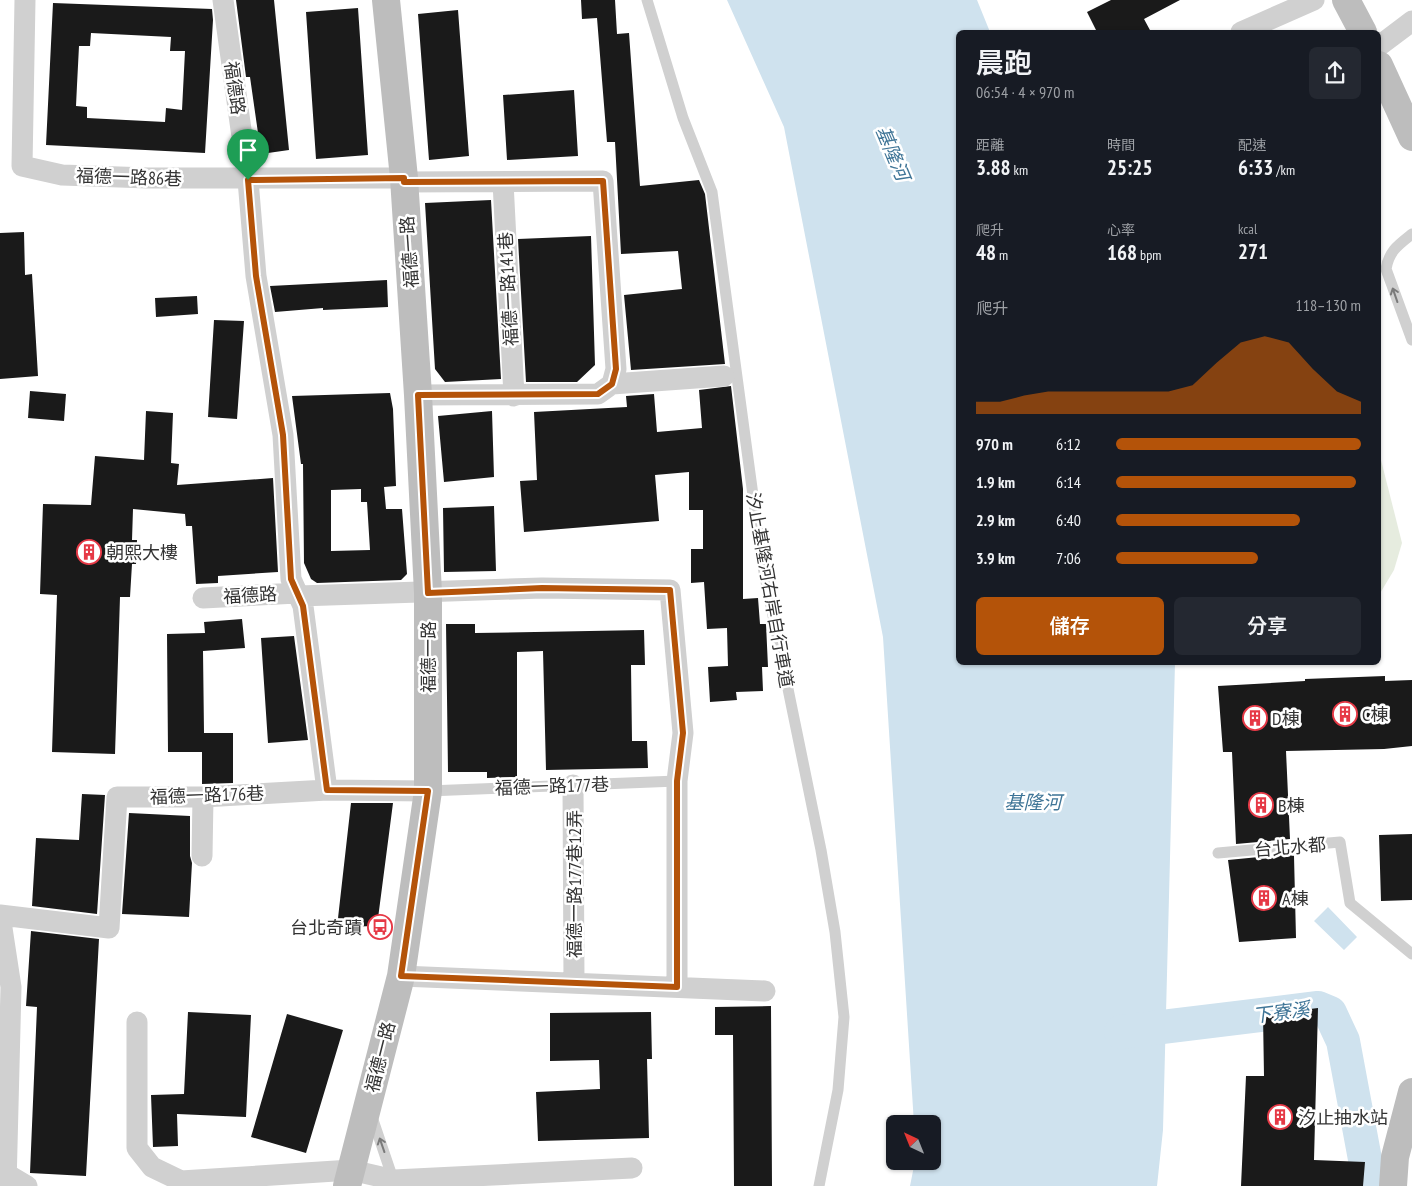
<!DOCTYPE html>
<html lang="zh-TW">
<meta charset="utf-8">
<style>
body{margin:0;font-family:"PT Sans Narrow","Noto Sans TC",sans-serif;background:#242831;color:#f1f3f6;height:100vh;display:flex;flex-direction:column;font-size:19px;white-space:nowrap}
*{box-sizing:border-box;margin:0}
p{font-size:16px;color:#9ea1a6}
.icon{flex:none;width:28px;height:28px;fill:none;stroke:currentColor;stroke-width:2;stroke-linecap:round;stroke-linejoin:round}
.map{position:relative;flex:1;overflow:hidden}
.drawer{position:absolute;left:956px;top:30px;width:425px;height:635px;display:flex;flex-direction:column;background:#171b24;border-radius:8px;box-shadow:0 1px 4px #0004}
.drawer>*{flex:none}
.needle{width:32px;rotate:317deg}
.buttons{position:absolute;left:886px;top:1115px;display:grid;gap:10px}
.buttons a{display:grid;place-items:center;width:55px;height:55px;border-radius:8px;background:#171b24;box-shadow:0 1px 4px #0004;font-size:25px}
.pin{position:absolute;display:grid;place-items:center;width:42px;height:42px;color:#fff;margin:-51px -21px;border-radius:50% 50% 50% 0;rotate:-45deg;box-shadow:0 0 5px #0007}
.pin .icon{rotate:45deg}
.round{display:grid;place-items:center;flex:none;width:52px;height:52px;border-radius:8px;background:#242831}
.headline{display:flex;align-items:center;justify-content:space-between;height:85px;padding:0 20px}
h1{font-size:28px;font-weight:600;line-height:38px}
.figures{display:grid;grid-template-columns:repeat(3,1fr);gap:8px;height:85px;padding:5px 20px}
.figures div{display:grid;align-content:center}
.figures b{font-size:21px;font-weight:600}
.figures small{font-size:14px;font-weight:400}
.figures p{font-size:14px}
.chart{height:140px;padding:10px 20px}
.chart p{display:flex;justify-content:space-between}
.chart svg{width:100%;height:90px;margin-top:5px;fill:#b45309;opacity:.7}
.primary-button{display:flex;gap:10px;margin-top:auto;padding:10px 20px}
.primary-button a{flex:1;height:58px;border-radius:8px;background:#b45309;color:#fff;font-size:20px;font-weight:600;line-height:58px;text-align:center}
.primary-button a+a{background:#242831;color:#f1f3f6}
ul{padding:0 20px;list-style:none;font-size:16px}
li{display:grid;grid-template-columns:80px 60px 1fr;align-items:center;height:38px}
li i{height:12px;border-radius:6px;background:#b45309}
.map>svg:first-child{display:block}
</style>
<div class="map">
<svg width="1412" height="1186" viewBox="0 0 1412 1186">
<rect width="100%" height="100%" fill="#fff"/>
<path fill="#e6ecdf" d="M1379 452 1402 543 1394 570 1379 595Z"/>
<path fill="#cfe2ee" d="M727 0H977L990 32H959V662L1175 663 1163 1130 1157 1186H910L915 1161H932V1124H914L883 637 784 127Z
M1328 907 1357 937 1344 950 1314 921Z"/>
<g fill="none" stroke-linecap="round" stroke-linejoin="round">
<path stroke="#cfe2ee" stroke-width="34" d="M1121 1032 1318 1008 1330 1013 1343 1041 1370 1186"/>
</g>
<path fill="#1a1a1a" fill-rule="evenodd" d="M236 0H274L289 150 261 154 250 77H246Z
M581 0H615L617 34 629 33 640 186 699 180 705 194 725 364 631 370 624 295 682 289 678 251 621 254 615 142H607L597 18 582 19Z
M1111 0H1180L1144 19 1151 32H1097L1087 12Z
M53 3 212 9 213 20 205 153 46 145ZM91 33 171 37 170 51H185L182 110 166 108 165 122 87 118V107L76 106 77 85 79 46H90Z
M358 8 368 155 316 159 306 12Z
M458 10 469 156 429 160 418 14Z
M574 90 578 156 507 160 503 95Z
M491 200 501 379 445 382 435 369 425 203Z
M24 232 25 275 32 274 38 376 0 379V233Z
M591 236 595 365 577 382H526L518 239Z
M387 280 388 307 323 310V308L275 312 270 286Z
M197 296 198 314 156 317 155 298Z
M214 320 244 321 237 419 208 417Z
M731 386 743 489V599L758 598 760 624H766L768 667H762L763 691 736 692 737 700 710 702 708 667 728 666 727 628 707 629 704 582 691 583V549H703V510H689V472L655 475 659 521 524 532 520 481 537 480 534 412 627 407 626 396 654 394 657 432 702 428 699 390Z
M30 391 66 394 64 421 28 418Z
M390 393 393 409 396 486 384 487 386 509H402L407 574 401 580 317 583 311 579 304 563 303 464H301L292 396ZM361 489V502H367L370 550 331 551V490Z
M146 411 173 413 171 463 179 464 177 485 273 478 278 572 218 576V583L196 584 192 526H186L185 514 133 509 132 540H137L136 564H132L130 597H120L115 754 52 752 57 595 40 594 43 504 91 505 95 456 144 460Z
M492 411 494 477 444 482 438 416Z
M494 506 496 571 444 572 443 508Z
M242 619 245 648 203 651 204 733H233V783L202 784V752H168L167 634 205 633 204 622Z
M446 624H475V633L644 630 645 665H631L632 741H647L648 768 546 770 543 651 517 652V777L487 778V772H448Z
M294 636 308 740 268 743 261 638Z
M1385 676V681L1412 680V746L1384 749 1286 751 1290 839 1236 844 1232 752H1223L1218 686 1305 681V679Z
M82 794 105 795 97 914 32 906 36 838 79 840Z
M351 803H393L377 926 337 927Z
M129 813 190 816V856L192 863 189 917 122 914Z
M1412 834V900L1381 901 1379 835Z
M1290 854 1294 856 1296 938 1239 942 1228 860Z
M31 931 99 939 86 1176 30 1173 37 1007 26 1006Z
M771 1006 772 1186H734L733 1035H715V1007Z
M1318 1008 1314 1160 1365 1162 1363 1186H1241L1246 1076H1264L1263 1015Z
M188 1012 251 1015 246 1117 177 1114 178 1146 153 1147 151 1095 184 1094Z
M651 1012 652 1059H647L649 1138 538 1141 536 1092 600 1089 599 1060 550 1061V1013Z
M287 1014 343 1030 306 1153 251 1137Z"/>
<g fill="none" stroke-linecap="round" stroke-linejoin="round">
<path stroke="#d0d0d0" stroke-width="11" d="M647 0 683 118 712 192 762 562 821 850 835 932 844 1017 838 1090 819 1186
M1412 234C1398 245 1389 251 1386 269L1412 340
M428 791 677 781
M1218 853 1340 842 1350 903 1412 954
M371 1114 394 1182"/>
<path stroke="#d0d0d0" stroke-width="21" d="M25 0 22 166 62 175 148 178H404
M223 0 248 180 256 276 283 435 291 579 303 606 327 790
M1241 32 1314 0
M1379 46 1412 21
M404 182 603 181 616 369 612 384 598 394 418 395
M503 182 514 396
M612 384 724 376
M299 596 542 588 670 590 683 733 677 781V987
M203 598 297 593
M573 785 574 983
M202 856 203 797
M0 915 109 928 117 797H203L327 790 428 791
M0 915 11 987 6 1186
M401 976 765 991
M137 1022V1148L152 1167 181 1181 351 1170 394 1180 632 1168
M0 1170 27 1186"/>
<path stroke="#bdbdbd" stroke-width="28" d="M1346 0 1363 32
M1379 65 1412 137
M347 1186 401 976 428 791V593L418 395 404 178 386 0
M1393 1186 1395 1157 1412 1092"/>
</g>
<defs><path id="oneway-shaft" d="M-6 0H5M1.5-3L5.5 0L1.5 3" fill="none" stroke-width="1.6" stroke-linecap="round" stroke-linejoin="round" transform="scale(1.25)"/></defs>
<g stroke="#7a7a7a">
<use href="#oneway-shaft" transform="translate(1395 295) rotate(-109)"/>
<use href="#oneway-shaft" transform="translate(382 1145) rotate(-109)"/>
</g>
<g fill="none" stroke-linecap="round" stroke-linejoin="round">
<defs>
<path id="route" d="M404 178V182L603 181 616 369 612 384 598 394 418 395 428 593 542 588 670 590 683 733 677 781V987L401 976 428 791 327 790 303 606 291 579 283 435 256 276 248 180Z"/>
</defs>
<use href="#route" stroke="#fff" stroke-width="10"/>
<use href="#route" stroke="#b45309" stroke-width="6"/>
</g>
<defs>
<symbol id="building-ring" viewBox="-11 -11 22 22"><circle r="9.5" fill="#fff" stroke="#e63946" stroke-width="1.5"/><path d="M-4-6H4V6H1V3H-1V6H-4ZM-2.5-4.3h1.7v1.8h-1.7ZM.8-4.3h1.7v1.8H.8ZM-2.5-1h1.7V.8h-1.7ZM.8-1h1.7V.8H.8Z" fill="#e63946"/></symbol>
<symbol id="bus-ring" viewBox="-11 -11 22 22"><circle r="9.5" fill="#fff" stroke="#e63946" stroke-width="1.5"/><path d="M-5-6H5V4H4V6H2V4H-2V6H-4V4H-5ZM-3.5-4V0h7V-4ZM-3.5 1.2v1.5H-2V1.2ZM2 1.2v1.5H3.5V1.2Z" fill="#e63946"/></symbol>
</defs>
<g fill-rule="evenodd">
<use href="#building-ring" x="75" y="538" width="28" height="28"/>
<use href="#building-ring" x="1331" y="700" width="28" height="28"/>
<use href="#building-ring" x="1241" y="704" width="28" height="28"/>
<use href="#building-ring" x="1247" y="791" width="28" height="28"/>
<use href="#building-ring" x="1250" y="884" width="28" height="28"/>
<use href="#bus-ring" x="366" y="913" width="28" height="28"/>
<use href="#building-ring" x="1266" y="1103" width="28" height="28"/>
</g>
<g text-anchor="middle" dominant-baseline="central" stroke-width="5" stroke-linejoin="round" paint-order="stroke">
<g font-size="18" fill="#333" stroke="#fff">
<text transform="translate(235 88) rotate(82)">福德路</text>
<text transform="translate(129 177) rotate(2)">福德一路86巷</text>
<text transform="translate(409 252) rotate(-94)">福德一路</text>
<text transform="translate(508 289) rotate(-93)">福德一路141巷</text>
<text transform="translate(770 590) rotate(80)">汐止基隆河右岸自行車道</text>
<text transform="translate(250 595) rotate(-3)">福德路</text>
<text transform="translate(428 657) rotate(-90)">福德一路</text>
<text transform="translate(552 786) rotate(-2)">福德一路177巷</text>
<text transform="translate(207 795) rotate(-2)">福德一路176巷</text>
<text transform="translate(1290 847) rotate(-5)">台北水都</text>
<text transform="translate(574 884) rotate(-90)">福德一路177巷12弄</text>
<text transform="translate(380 1057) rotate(-76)">福德一路</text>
</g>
<g font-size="18" fill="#333" stroke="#fff" text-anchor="start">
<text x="106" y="552">朝熙大樓</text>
<text x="1362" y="714">C棟</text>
<text x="1272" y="718">D棟</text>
<text x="1278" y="805">B棟</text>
<text x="1282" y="898">A棟</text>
<text x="362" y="927" text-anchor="end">台北奇蹟</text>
<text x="1298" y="1117">汐止抽水站</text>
</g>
<g font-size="19" font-style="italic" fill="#3f7597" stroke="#fff">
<text transform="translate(893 153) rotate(67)">基隆河</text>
<text x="1033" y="802">基隆河</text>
<text transform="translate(1281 1012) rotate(-7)">下寮溪</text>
</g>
</g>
</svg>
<div class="buttons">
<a><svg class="needle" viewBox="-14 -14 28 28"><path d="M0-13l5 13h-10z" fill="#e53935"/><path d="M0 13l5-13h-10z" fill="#9ea1a6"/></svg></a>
</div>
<div class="pin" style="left:248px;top:180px;background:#1e9e55"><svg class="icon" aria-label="arrive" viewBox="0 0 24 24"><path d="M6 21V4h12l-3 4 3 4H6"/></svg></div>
<section class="drawer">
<div class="headline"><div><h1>晨跑</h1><p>06:54 · 4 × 970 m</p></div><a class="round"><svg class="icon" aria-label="share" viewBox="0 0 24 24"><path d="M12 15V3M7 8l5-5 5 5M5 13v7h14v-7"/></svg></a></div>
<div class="figures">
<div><p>距離</p><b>3.88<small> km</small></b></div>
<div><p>時間</p><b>25:25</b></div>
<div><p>配速</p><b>6:33<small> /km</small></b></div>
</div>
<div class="figures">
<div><p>爬升</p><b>48<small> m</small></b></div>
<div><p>心率</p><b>168<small> bpm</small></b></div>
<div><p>kcal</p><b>271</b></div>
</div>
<div class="chart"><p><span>爬升</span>118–130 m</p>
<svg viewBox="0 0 160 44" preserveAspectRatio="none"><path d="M0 44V38L10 38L20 35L30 33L40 33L50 33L60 33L70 33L80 33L90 30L100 19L110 9L120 6L130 9L140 22L150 33L160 38V44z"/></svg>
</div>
<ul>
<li><b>970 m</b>6:12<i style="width:100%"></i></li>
<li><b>1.9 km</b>6:14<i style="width:98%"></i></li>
<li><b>2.9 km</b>6:40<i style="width:75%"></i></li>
<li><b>3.9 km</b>7:06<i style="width:58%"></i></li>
</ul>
<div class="primary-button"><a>儲存</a><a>分享</a></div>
</section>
</div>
